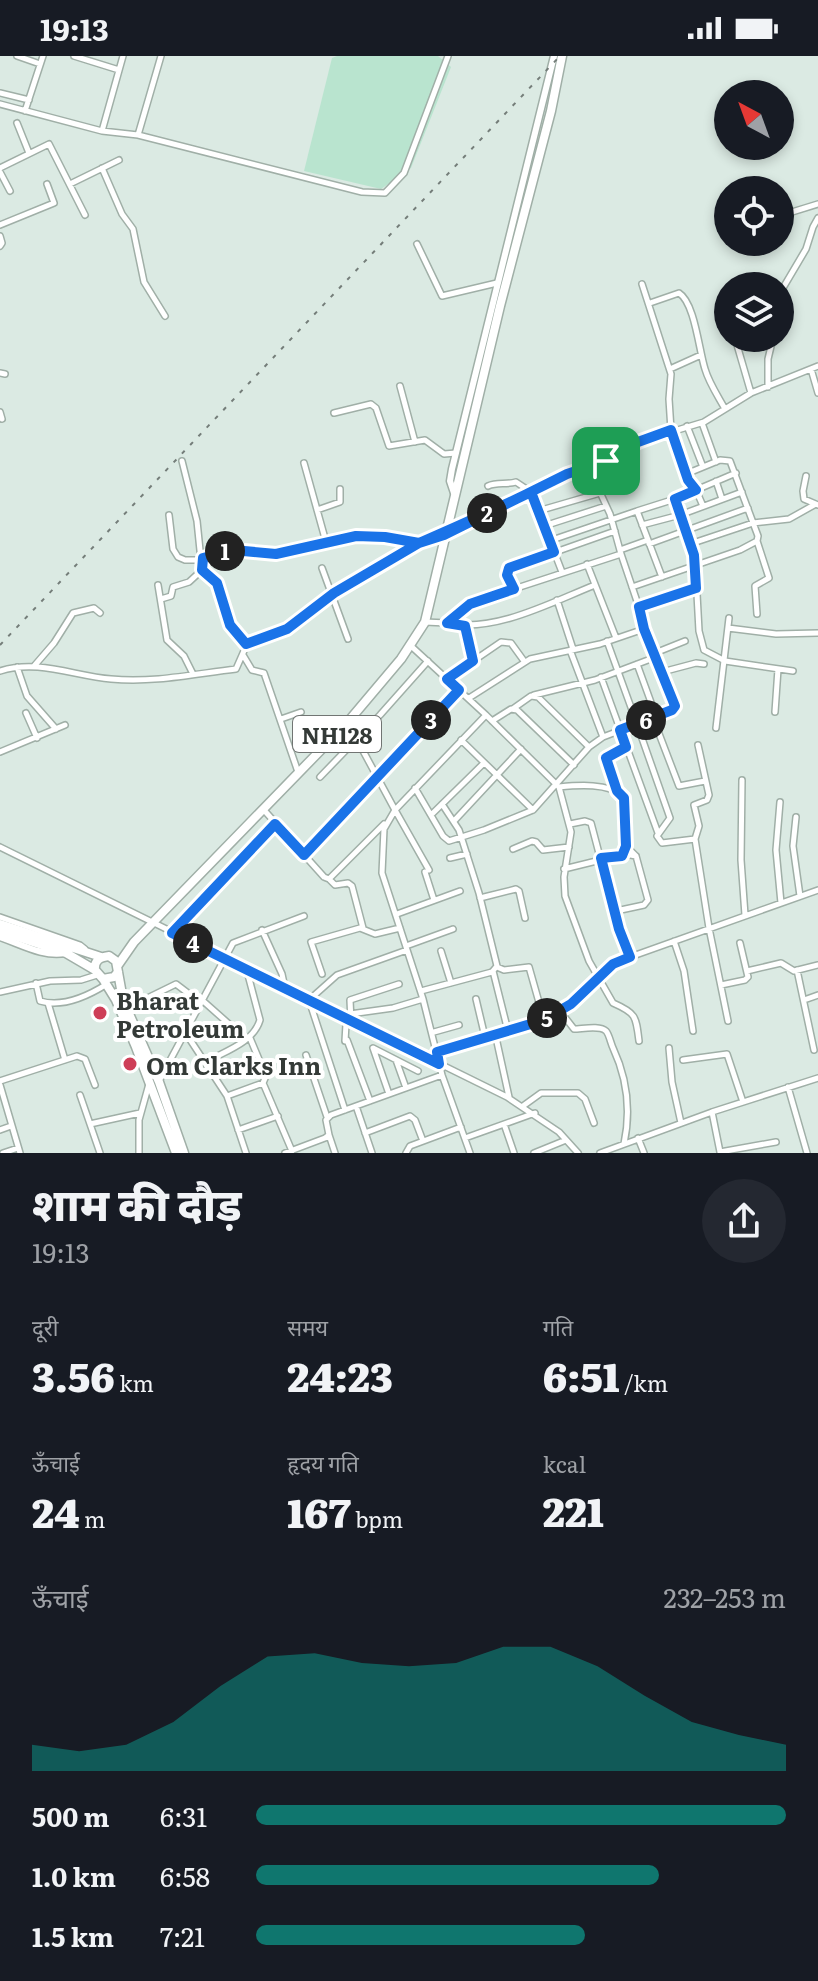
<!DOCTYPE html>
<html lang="hi">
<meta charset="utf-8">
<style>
body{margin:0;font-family:Literata,"Noto Sans Devanagari",serif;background:#242831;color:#f1f3f6;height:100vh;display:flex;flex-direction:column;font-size:30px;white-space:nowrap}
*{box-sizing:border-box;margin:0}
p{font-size:26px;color:#9ea1a6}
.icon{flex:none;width:44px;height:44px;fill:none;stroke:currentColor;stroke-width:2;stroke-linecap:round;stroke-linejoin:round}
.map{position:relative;height:1097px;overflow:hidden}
.details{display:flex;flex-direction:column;background:#171b24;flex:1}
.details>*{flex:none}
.needle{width:52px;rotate:319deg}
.fabs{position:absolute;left:714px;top:24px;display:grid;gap:16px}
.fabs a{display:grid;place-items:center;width:80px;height:80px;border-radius:50%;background:#171b24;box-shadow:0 4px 12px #0003;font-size:40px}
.pin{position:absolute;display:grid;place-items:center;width:68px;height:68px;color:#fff;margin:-34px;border-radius:16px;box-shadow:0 4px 12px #0006}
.km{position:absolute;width:40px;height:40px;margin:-20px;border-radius:50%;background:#222;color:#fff;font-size:22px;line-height:40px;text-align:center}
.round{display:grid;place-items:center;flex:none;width:84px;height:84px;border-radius:42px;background:#242831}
.head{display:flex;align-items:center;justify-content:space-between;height:136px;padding:0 32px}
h1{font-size:44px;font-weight:800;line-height:60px}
.metrics{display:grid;grid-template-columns:repeat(3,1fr);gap:12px;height:136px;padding:8px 32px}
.metrics div{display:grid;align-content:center}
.metrics b{font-size:40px;font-weight:800}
.metrics small{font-size:22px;font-weight:400}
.metrics p{font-size:22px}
.chart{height:224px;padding:16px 32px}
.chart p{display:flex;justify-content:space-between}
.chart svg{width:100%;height:144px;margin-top:8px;fill:#0f766e;opacity:.7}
ul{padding:0 32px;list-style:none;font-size:26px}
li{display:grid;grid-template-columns:128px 96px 1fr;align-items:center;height:60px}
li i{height:20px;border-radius:10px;background:#0f766e}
.status{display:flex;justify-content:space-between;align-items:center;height:56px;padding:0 40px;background:#171b24;direction:ltr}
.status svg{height:22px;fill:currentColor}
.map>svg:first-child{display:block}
</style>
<div class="status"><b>19:13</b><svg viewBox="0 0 49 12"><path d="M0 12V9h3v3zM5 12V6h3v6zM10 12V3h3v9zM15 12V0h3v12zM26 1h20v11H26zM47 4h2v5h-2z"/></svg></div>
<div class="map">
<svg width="818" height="1097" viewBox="0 0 818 1097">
<rect width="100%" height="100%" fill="#dbeae3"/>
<path fill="#b9e4cf" d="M337 0H438L451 11 411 112 381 133 304 115 332 2Z"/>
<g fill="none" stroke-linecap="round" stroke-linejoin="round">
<defs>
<path id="minor" d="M17 0 40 8
M74 0 119 14
M0 37 29 44
M0 48 102 75 138 79 362 136 385 137 404 117 448 0
M25 55 43 0
M17 67 29 97
M102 75 123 0
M138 79 161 0
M0 112 49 88 85 159
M102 112 122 158 133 173 144 226 165 260
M0 116 10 135
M70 128 119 104
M792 156 818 148
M0 169 54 147 47 128
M0 180 2 187 0 190
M417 188 442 240 497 227
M642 228 671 318 669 343 671 374 688 424 696 434 703 450
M780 237 806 193 813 171 818 162
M650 247 679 237C695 247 699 295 705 313 709 327 718 340 725 353
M735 282 751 337
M670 313 701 299
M811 313 818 337
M0 317 5 318
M400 330 415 386
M768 331V303L773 282
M0 356 2 363
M334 357 371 348 376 352 389 390 425 384 444 398 456 397
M702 367 716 406
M687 370 703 411
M182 405 197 465 202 514 217 527 230 569 244 587 247 588 287 573 334 537 419 487 444 479 567 418 606 405 638 386 704 366 751 337 818 310
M304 407 326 486
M806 420 803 435 804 443 818 449
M716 425 722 443
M488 430C497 426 506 429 516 426L531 436 562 516
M675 443 695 501 699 575 704 594 725 605 793 615
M317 454 340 446V433
M538 455 600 437
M169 459 173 493 178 501 185 504H197L227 494 276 498 356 480 385 481 419 487
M642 469 680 459 742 436
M544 470 606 450
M648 484 637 455 675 443 736 417
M549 485 637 455
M649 488 748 452
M690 488 753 467 789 463 814 449
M620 494 648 484 662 521
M587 508 616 582
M322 512 348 583
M158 529 167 584 184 600 193 618
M632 531 740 494 757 485 758 480 730 405 720 404 686 418
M514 533 507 519 513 511 615 475
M161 543 171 540 173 531 189 526 202 514
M557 544 573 593
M639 551 696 532
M757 558 755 530 769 522 757 485
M425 566 447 567 474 546 621 498 610 458 588 410
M448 567C495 577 552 546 595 529
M465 571 473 605
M728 572 776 578 818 577
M644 573 675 647 672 654 637 668 670 762 657 780 662 787 695 783
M411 590 486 659 395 754 429 814
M570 594 603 681
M655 597 685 585
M243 599 252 614 264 617 298 716
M637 608 656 660
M35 609 54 587 73 557 94 552 100 557
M17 611 27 640 56 673
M0 615C38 603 74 620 111 623 154 627 194 618 236 613L247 588
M662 616 696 607 704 608
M601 621 658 777
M447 623 501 586 511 587 524 605
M534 639 595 624 656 601
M469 642 530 603 600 588 644 573 645 569 621 498
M514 652 531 640 538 641 589 691
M775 656 778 613
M26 657 37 682
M486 659 559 731 571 776 564 821 565 840 589 905 613 947C636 957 636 960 639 985
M653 662 679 730 705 725
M281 663 301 656
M492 665 511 653 517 654 574 709
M348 667 395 754 384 773 382 817 423 943 442 1019 470 1097
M716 672 729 562
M461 684 533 754
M698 689 709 739 707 744 694 749 699 770 695 783 709 872 728 965
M0 696 65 669
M320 721 380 659 428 605
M742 724 741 804 745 859
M559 731C579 729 608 727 623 740L626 790 636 800 648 844 644 849 616 855
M415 732 443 780 449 785 484 774 533 754 589 691 603 681 637 668 607 585
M617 735 606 702 626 691
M780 746 776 794 781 847
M263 753 324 821 329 823 384 768
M431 759 484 707
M796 761 793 790 800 840
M454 765 521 693
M570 768 585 765 591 767 619 873 630 901
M0 791 507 1041 559 1076 578 1097
M513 793 532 785 536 786 543 794 569 791
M304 799 459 634
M450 802 467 798
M564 813 625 798 636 800
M425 816 434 844
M329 823 335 829 348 827 352 830 363 872
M480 842 516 833 519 835 525 862
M397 858 460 835
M0 861 80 889 85 893
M262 874 282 918 285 932
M172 877 275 768
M674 885 684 915 693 975
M406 890 453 873
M441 895 451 927
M497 911 504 914 529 911 544 964
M797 914 814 994
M493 915 508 975
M747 915 781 907 794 915 818 909
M322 918 311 886 360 872 375 878 400 872
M36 927 40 945C63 952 88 940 107 928
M721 929 745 924 748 921 740 887
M421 935 492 916 497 910 479 837 459 774 442 748
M0 936 50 925 81 924 97 919
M476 943 485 981
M202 944 229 968
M804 944 818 939
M48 947 65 1004
M125 953 176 928 201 947
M560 955 574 973C582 973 600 969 606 975 609 978 611 988 613 992 627 1022 631 1055 624 1088
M350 958 393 952 423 943
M185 976 227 1040 246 1097
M434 976 459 969
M495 977 509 1041
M250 982 266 1020 263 1027
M347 984 370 1045
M345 985 346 968 351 965 350 944 399 928
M669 992 672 1026 681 1067
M437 996 544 964 571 948 616 906 818 834
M306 999 327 1061
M396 1004 406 1032
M683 1004 727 998 743 1046
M206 1006C225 995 253 987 260 964L247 915
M0 1025 77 1000 85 1003 95 1029
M159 1025 233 887 304 860
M0 1029 20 1097
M788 1031 807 1097
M389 1038 373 992 418 1015
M80 1039 100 1097
M227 1040 263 1027 292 1095
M356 1050 372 1097
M523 1050 541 1037H578L585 1043 594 1067
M345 1054 309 944 337 919 407 894
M712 1056 720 1096
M90 1068 140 1057
M504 1068 514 1097
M0 1074 11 1070
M238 1074 278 1060
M365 1077 410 1060 415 1064 423 1085
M329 1079 335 1097
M465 1082 535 1057
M638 1082 644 1097
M720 1096 776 1086
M3 1097 18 1092
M139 1097V1064L149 1028
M285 1097 325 1082 329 1079 326 1064 331 1059 442 1019
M406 1097 410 1090 461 1071
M534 1097 566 1084
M600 1097 712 1056 818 1022"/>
<path id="tertiary" d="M454 437 450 425 452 413 554 0
M0 881C21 888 43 901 65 897"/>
<path id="trunk" d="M0 868 101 901
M0 875 66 897 95 914
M118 909 134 886 347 667 401 603 425 566 500 250 551 55 562 0
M118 916 114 921 103 923 95 914C94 904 100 901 109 900L116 905 123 944 159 1026 184 1097
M103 923 116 944 136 991 176 1097"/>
</defs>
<use href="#minor" stroke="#a0afa7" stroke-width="8"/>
<use href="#tertiary" stroke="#a0afa7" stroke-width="9"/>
<use href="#trunk" stroke="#a0afa7" stroke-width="11"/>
<use href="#minor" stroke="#fff" stroke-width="5"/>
<use href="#tertiary" stroke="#fff" stroke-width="6"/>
<use href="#trunk" stroke="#fff" stroke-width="8"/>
<path stroke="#747d79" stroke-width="2" stroke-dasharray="4 8" stroke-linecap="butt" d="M0 589 560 0"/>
</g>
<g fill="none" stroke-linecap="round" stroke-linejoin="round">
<defs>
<path id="route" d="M606 405 567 418 444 479 419 487 385 481 356 480 276 498 233 494 203 502 202 514 217 527 230 569 246 588 287 573 334 537 419 487C456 471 494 454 531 436L554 496 509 512 507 519 514 533 470 548 447 567 465 570 473 605 447 623 459 634 304 799 275 768 172 877 439 1008 437 996 544 964 571 948 613 908 630 901 619 873 601 802 622 800 626 790 624 742 617 735 606 702 626 691 620 674 672 654 675 650 644 573 639 551 696 532 694 499 675 443 696 434 688 424 671 374 638 386 606 405"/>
</defs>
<use href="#route" stroke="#fff" stroke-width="16"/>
<use href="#route" stroke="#1a73e8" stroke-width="10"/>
</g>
<g fill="#ce3e57" stroke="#fff" stroke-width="3">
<circle cx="100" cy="957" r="8"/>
<circle cx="130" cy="1008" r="8"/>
</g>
<g text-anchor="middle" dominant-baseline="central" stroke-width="8" stroke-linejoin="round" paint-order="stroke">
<rect fill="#fff" stroke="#717573" stroke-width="2" x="293" y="660" width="88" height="36" rx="6"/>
<g font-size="22" font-weight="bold" fill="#343a37">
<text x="337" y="678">NH128</text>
</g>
<g font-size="24" font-weight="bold" fill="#343a37" stroke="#fff" text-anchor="start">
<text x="116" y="943">Bharat<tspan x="116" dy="28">Petroleum</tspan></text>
<text x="146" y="1008">Om Clarks Inn</text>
</g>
</g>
</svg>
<div class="fabs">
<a><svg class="needle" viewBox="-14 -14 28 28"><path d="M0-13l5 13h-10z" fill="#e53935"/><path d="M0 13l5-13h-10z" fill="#9ea1a6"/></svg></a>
<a><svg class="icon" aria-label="locate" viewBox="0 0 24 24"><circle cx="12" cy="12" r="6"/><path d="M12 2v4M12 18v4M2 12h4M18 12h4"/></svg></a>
<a><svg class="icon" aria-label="layers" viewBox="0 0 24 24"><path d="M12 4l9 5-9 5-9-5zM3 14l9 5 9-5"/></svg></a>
</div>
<div class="pin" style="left:606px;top:405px;background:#1e9e55"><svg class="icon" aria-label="arrive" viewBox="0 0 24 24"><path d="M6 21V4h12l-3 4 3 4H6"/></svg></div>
<b class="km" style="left:225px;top:495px">1</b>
<b class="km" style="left:487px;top:457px">2</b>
<b class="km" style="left:431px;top:664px">3</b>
<b class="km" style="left:193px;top:887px">4</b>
<b class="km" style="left:547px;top:962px">5</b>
<b class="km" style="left:646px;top:664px">6</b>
</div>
<section class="details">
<div class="head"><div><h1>शाम की दौड़</h1><p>19:13</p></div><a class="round"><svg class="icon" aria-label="share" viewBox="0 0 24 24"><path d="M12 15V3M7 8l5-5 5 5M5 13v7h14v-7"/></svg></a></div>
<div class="metrics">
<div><p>दूरी</p><b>3.56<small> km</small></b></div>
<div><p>समय</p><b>24:23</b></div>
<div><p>गति</p><b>6:51<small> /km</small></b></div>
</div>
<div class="metrics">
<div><p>ऊँचाई</p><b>24<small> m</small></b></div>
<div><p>हृदय गति</p><b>167<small> bpm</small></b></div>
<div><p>kcal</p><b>221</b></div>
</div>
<div class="chart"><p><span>ऊँचाई</span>232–253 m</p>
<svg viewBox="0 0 160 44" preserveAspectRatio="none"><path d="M0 44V36L10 38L20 36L30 29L40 18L50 9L60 8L70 11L80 12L90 11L100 6L110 6L120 12L130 21L140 29L150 33L160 36V44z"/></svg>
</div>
<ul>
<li><b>500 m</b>6:31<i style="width:100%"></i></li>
<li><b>1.0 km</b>6:58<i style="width:76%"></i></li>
<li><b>1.5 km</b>7:21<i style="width:62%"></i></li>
</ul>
</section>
